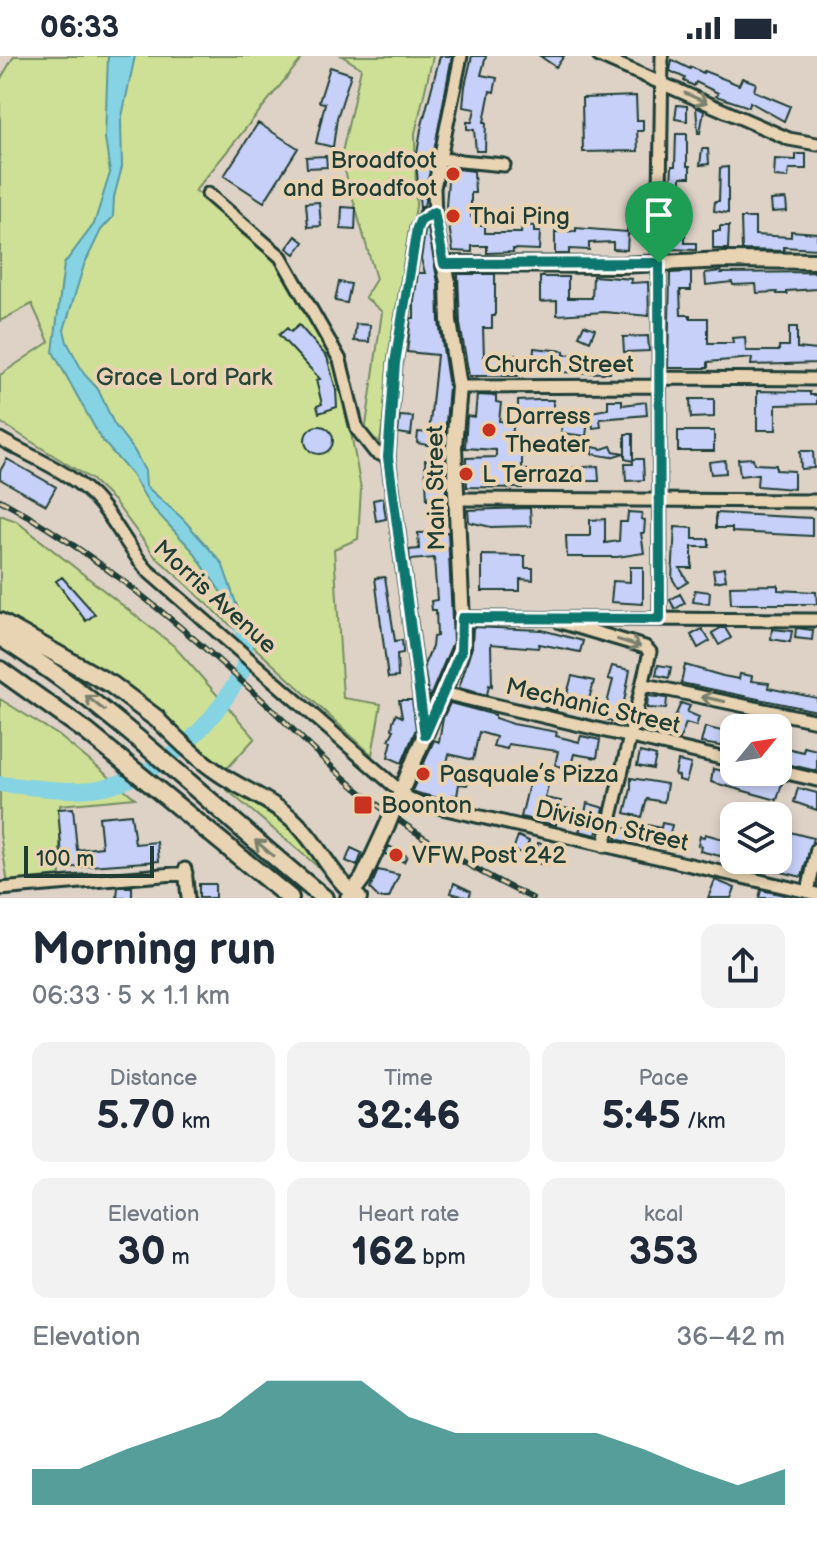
<!DOCTYPE html>
<meta charset="utf-8">
<style>
body{margin:0;font-family:"Balsamiq Sans",sans-serif;background:#f2f2f3;color:#1f2937;height:100vh;display:flex;flex-direction:column;font-size:30px;white-space:nowrap}
*{box-sizing:border-box;margin:0}
p{font-size:26px;color:#747a83}
.icon{flex:none;width:44px;height:44px;fill:none;stroke:currentColor;stroke-width:2;stroke-linecap:round;stroke-linejoin:round}
.map{position:relative;height:842px;overflow:hidden}
.panel{display:flex;flex-direction:column;background:#fff;flex:1}
.panel>*{flex:none}
.needle{width:52px;rotate:60deg}
.buttons{position:absolute;left:720px;top:658px;display:grid;gap:16px}
.buttons a{display:grid;place-items:center;width:72px;height:72px;border-radius:16px;background:#fff;box-shadow:0 4px 12px #0003;font-size:40px}
.scale{position:absolute;left:24px;bottom:20px;width:130px;box-sizing:border-box;padding-left:8px;border:4px solid #1f3d34;border-top:0;font-size:22px;line-height:28px;white-space:nowrap;color:#1f3d34;-webkit-text-stroke:6px #e8d3b2;paint-order:stroke}
.pin{position:absolute;display:grid;place-items:center;width:68px;height:68px;color:#fff;margin:-82px -34px;border-radius:50% 50% 50% 0;rotate:-45deg;box-shadow:0 0 8px #0007}
.pin .icon{rotate:45deg}
.round{display:grid;place-items:center;flex:none;width:84px;height:84px;border-radius:16px;background:#f2f2f3}
.overview{display:flex;align-items:center;justify-content:space-between;height:136px;padding:0 32px}
h1{font-size:44px;font-weight:600;line-height:60px}
.stats{display:grid;grid-template-columns:repeat(3,1fr);gap:12px;height:136px;padding:8px 32px}
.stats div{display:grid;align-content:center;border-radius:16px;background:#f2f2f3;text-align:center}
.stats b{font-size:40px;font-weight:600}
.stats small{font-size:22px;font-weight:400}
.stats p{font-size:22px}
.chart{height:224px;padding:16px 32px}
.chart p{display:flex;justify-content:space-between}
.chart svg{width:100%;height:144px;margin-top:8px;fill:#0f766e;opacity:.7}
.status{display:flex;justify-content:space-between;align-items:center;height:56px;padding:0 40px;background:#fff;direction:ltr}
.status svg{height:22px;fill:currentColor}
.map>svg:first-child{display:block}
</style>
<div class="status"><b>06:33</b><svg viewBox="0 0 49 12"><path d="M0 12V9h3v3zM5 12V6h3v6zM10 12V3h3v9zM15 12V0h3v12zM26 1h20v11H26zM47 4h2v5h-2z"/></svg></div>
<div class="map">
<svg width="817" height="842" viewBox="0 0 817 842">
<rect width="100%" height="100%" fill="#ded2c7"/>
<filter id="ink" filterUnits="userSpaceOnUse"><feTurbulence type="fractalNoise" baseFrequency=".0125" numOctaves="2"/><feDisplacementMap in="SourceGraphic" scale="16" xChannelSelector="R" yChannelSelector="G"/><feConvolveMatrix kernelMatrix="1 2 1 2 8 2 1 2 1" color-interpolation-filters="sRGB"/></filter>
<g filter="url(#ink)">
<path fill="#cee095" stroke="#768e64" stroke-width="2" d="M14 0H304L195 135 206 141 242 178 269 197 325 283 343 332 361 433 358 483 334 493 343 642 381 648 372 699 155 500 114 445 91 423 0 366V319L49 286 32 248 0 265V24Z
M342 0H433L415 77 416 150 380 386 365 377 382 256 365 241 376 223 341 101 361 12Z
M0 459 16 465 174 590 255 682 221 719 295 767 336 826 98 625 0 560Z
M0 643 58 679 135 742 60 749V830L9 834 0 778Z"/>
<path fill="#85d3e3" stroke="#5c979d" stroke-width="2" d="M108 0H135L121 65 122 111 114 141 113 161 101 174 84 209 64 274 67 286 84 318 98 333 114 368 134 394 145 415 146 430 183 463 222 507 251 590 237 577 224 541 192 494 150 449 132 419 101 383 53 296 64 208 94 168 110 117 105 82Z"/>
<g fill="none" stroke-linecap="round" stroke-linejoin="round">
<path stroke="#85d3e3" stroke-width="16" d="M0 728C34 731 70 738 104 731 168 717 211 670 242 616 247 598 247 582 239 564"/>
</g>
<path fill="#c7d0f8" stroke="#1f3d34" stroke-width="2" d="M440 0H452L424 150 420 152 416 104 421 73Z
M472 0H486L481 19 497 22 494 36 490 35 484 66H486L485 95H476L474 74 467 73V66H472L475 53 463 51 465 30Z
M540 0H564L556 11Z
M672 4 690 13 691 11 703 17 704 15 739 29 742 22 756 27 754 35 790 50 784 65 750 46 749 51 716 40 718 37 696 26 694 30 684 25 685 22 670 15Z
M330 11 351 18 337 62 333 91 316 87 325 47 319 46Z
M636 40 637 64H643V75H637L638 95 583 96 582 42Z
M677 49 687 50V65L675 63Z
M696 51 704 55 700 77H698Z
M258 67 298 92 264 146 224 120Z
M676 78H687V110H690V121H681V152H684V158H688V165H685V187H696V194L670 193 671 128 672 110H675Z
M702 93H708L709 108 700 109Z
M796 98H806V113H789L788 122 774 121 775 103 796 104Z
M326 100 327 111 307 112 306 101Z
M728 111V157L714 155 715 145H719L720 112Z
M449 112 474 115 475 137H471V161H476V169H485V177H521L522 169 534 170V176H540L539 194 513 193V196L487 197V190H472V196L453 195 446 150Z
M786 143 787 155 772 156 771 144Z
M319 146 321 170 308 171 306 147Z
M342 151 356 152 355 174 341 173Z
M629 159H637V165H643V179L628 178 627 194 613 193V186L589 187V194L569 193V198H555V176L576 175V172L627 176Z
M741 162H755V179L791 181V175L817 177V193L784 191V195L742 194Z
M720 170H729L728 193H713V175H720Z
M428 172 438 227 439 266 449 331 444 390 437 391 417 387 418 376 429 377 437 299 407 296 411 262H414V245L418 217H425L421 203 425 175Z
M296 180 304 186 295 198 287 192Z
M721 215V217L817 216V233L787 235V238H777V236L757 237 756 228 733 229 732 226 706 229 705 217Z
M691 216V234H680L681 259H690V262H708V287H733L732 282 745 281 746 295H779V290H789V271H797V292L817 294V307L751 309 752 302 708 306V312H668L670 217Z
M458 218H495V260H492V272H483L484 301 517 299 518 320H469L460 268Z
M593 220 632 223 631 227 648 226 649 260 604 256 557 259V245L540 246V221H568V242H592Z
M339 226 351 228 347 247 335 245Z
M356 268 370 269 369 286 354 285Z
M299 269 327 301 336 334 337 351 319 357 317 350 322 348 316 324 320 323 279 279 287 272 291 276Z
M584 269 595 273 590 285 579 280Z
M648 280 649 295 624 296 623 281Z
M534 292 564 295V299L580 298 581 305 609 304 610 317 550 316V310L533 309Z
M757 335 810 336V339H817V348L776 349V374H757Z
M477 339 496 340V346L501 347 499 365 514 367 511 384 536 385V397L522 396V413L519 414H545V427H522V432L467 431 466 402 496 401V394L465 392 467 360 475 361Z
M690 343H714V361L691 362Z
M538 344H553V364H518V345Z
M608 344H622V349L646 346 647 359 600 363 601 371 593 372 591 356 608 353Z
M400 360 413 361 411 379 398 377Z
M563 360 582 362 587 372 586 380 561 377Z
M305 384a14 14 0 1 1 28 0a14 14 0 1 1-28 0Z
M678 375H714V395H678Z
M625 378H633V405L625 403Z
M611 390 613 395 624 397 611 401 592 398 593 391 602 393Z
M800 395H813L814 412 801 413Z
M753 402 754 408 776 409V414L794 415V433L757 430 758 418 740 420 738 403Z
M7 403 56 431 46 449 0 423V415Z
M633 403H643L644 424 626 425 625 408H633Z
M425 404H445L446 443 427 444Z
M725 404 726 417 711 418 709 406Z
M598 410 599 425H558V413Z
M383 442 386 463 376 465 373 444Z
M530 452 531 470 491 471 469 466 468 454Z
M628 456 642 457 641 463 645 464 644 477H641L644 497 617 501H567L566 480H590V464L605 463V487L619 485 620 466H627Z
M716 457 812 462V480L732 476V472H716Z
M675 471 693 472V483H709V491H692V512H680L688 526 678 532 672 522Z
M448 476 453 586 429 643 424 609 432 591 433 581 437 580 436 554H432L431 545 437 544 434 502 410 504 409 494 419 493 418 477Z
M482 499 525 500V512H533V524L520 523V535H482Z
M630 511H643V548L611 546 613 525 630 526Z
M724 512 726 524 715 526 713 514Z
M62 521 95 558 86 565 56 525Z
M385 521 395 585 402 584 403 594V597L397 598 398 621 388 622 375 522Z
M778 529V534L816 536 817 548H731L730 530Z
M695 534 710 536 709 548 693 546Z
M680 538 685 547 675 553 670 544Z
M473 571 542 574 583 585 580 596 539 588 538 592 491 588 492 630 489 629 487 639 459 632 472 591Z
M721 572H725L731 582 719 589 712 577Z
M796 572 813 574 812 584 795 582Z
M702 573 710 585 698 592 691 579Z
M772 573 792 575 790 586 771 583Z
M658 609 671 611 669 622 656 619Z
M685 609 723 620 739 623 740 618 752 620 751 625 769 627 768 632 817 642V655L681 627Z
M612 610 630 614 620 667 603 663 613 624 608 623Z
M572 620 594 625 589 643 567 638Z
M551 633 562 636 556 655 545 652Z
M648 640 667 642 666 653 647 652Z
M399 644H412L416 673 402 707 388 701 392 685 389 684 394 674 392 673 393 665 396 658 402 661Z
M450 647 495 659V662L513 668 557 676 556 680 579 686 581 680 600 684 597 702 574 698 570 713 555 709 558 695 508 688 507 693 493 690 496 681 479 676 473 704 449 698 445 716 469 722 467 729 459 728 457 740 453 739 451 745 421 738 412 735 434 684 439 686 443 662Z
M681 647 690 650 687 656 699 661 696 670 686 667 680 683 667 679Z
M705 671 734 678V692L701 687Z
M778 690 803 696 804 691 817 694V715L778 706Z
M640 696 656 700 653 713 637 710Z
M678 705 691 708 686 726 679 724V720L675 719Z
M713 713 782 727 777 744 711 726Z
M531 720 549 725 545 742 561 745 560 751 585 757 587 747 604 752 596 779 579 775 582 768 557 762 556 769 541 766 540 759 537 765 521 761Z
M631 722 667 728 664 746 647 743 642 761 625 757 631 733Z
M798 732 817 737V754L794 746Z
M73 752 77 794 102 791 99 761 131 758 135 788 157 786 159 805 63 812 58 753Z
M662 767 672 769 667 790 632 782 631 787 616 783 619 771 640 776 642 768 661 772Z
M778 773 813 782 802 821 757 810 756 812 747 810V807H744V804H778Z
M705 778 734 786 732 803 700 795 701 790 698 789 700 780 704 781Z
M518 780 529 785 524 798 513 794Z
M538 787 551 789 548 809 535 807Z
M389 790 407 800 404 806 385 798Z
M351 792 362 797 357 810 346 805Z
M378 814 399 819 389 842H379L370 833Z
M715 824 735 832 731 842H708Z
M454 827 471 835 469 842 451 837Z
M199 828H215V842H199Z
M118 831H132V842H117Z
M761 834 784 839 783 842H759Z"/>
<g fill="none" stroke-linecap="round" stroke-linejoin="round">
<defs>
<path id="minor" d="M599 0 789 83 817 88
M440 103 504 109
M208 138 281 201 340 304 357 373 375 396 388 401
M444 208 435 162 434 132 461 0
M659 322 817 323
M459 331 660 330
M0 383C33 402 76 418 100 448 118 469 129 494 148 515L408 742 420 747 817 838
M456 443 817 445
M462 562 817 564
M660 563 659 207 662 0
M560 566 645 591 650 596 604 790
M642 632 650 630 817 665
M443 637 734 705
M425 678 388 401 395 307 417 172 426 158 434 156
M778 715 817 724
M185 813 188 842
M0 833 186 817
M808 836 817 793"/>
<path id="major" d="M157 663C175 681 195 701 217 716 241 733 268 742 291 762 318 785 331 822 359 842
M398 743 463 588 454 391 459 331 449 265 448 226 444 208 620 209 725 204 817 205
M348 842 363 822 387 770"/>
<path id="highway" d="M0 566 112 629 157 663
M0 581C119 655 216 755 324 842
M0 614 87 676 290 842"/>
</defs>
<use href="#minor" stroke="#1f3d34" stroke-width="17"/>
<use href="#major" stroke="#1f3d34" stroke-width="20"/>
<use href="#highway" stroke="#1f3d34" stroke-width="22"/>
<use href="#minor" stroke="#e8d3b2" stroke-width="11"/>
<use href="#major" stroke="#e8d3b2" stroke-width="14"/>
<use href="#highway" stroke="#e8d3b2" stroke-width="16"/>
<defs>
<path id="rail" d="M0 444C95 496 181 569 260 642 296 675 328 711 367 741 419 781 473 814 532 842"/>
</defs>
<use href="#rail" stroke="#1f3d34" stroke-width="6"/>
<use href="#rail" stroke="#e8d3b2" stroke-width="3" stroke-dasharray="9" stroke-linecap="butt"/>
<defs>
<path id="major-bridge" d="M387 770 398 743"/>
</defs>
<use href="#major-bridge" stroke="#1f3d34" stroke-width="20" stroke-linecap="butt"/>
<use href="#major-bridge" stroke="#e8d3b2" stroke-width="14"/>
</g>
<defs><path id="oneway-shaft" d="M-6 0H5M1.5-3L5.5 0L1.5 3" fill="none" stroke-width="1.6" stroke-linecap="round" stroke-linejoin="round" transform="scale(2)"/></defs>
<g stroke="#79806d">
<use href="#oneway-shaft" transform="translate(696 42) rotate(24)"/>
<use href="#oneway-shaft" transform="translate(629 587) rotate(17)"/>
<use href="#oneway-shaft" transform="translate(713 643) rotate(-168)"/>
<use href="#oneway-shaft" transform="translate(95 647) rotate(-142)"/>
<use href="#oneway-shaft" transform="translate(264 792) rotate(-139)"/>
</g>
</g>
<g fill="none" stroke-linecap="round" stroke-linejoin="round" filter="url(#ink)">
<defs>
<path id="route" d="M434 156 444 208 659 207 660 563 462 562 461 595 425 679 388 401 395 307 417 172 420 165Z"/>
</defs>
<use href="#route" stroke="#fff" stroke-width="16"/>
<use href="#route" stroke="#0f766e" stroke-width="10"/>
</g>
<g fill="#c8321e" stroke="#e8d3b2" stroke-width="3">
<circle cx="453" cy="118" r="8"/>
<circle cx="453" cy="160" r="8"/>
<circle cx="489" cy="374" r="8"/>
<circle cx="466" cy="418" r="8"/>
<circle cx="423" cy="718" r="8"/>
<rect x="353" y="739" width="20" height="20" rx="4"/>
<circle cx="396" cy="799" r="8"/>
</g>
<g text-anchor="middle" dominant-baseline="central" stroke-width="8" stroke-linejoin="round" paint-order="stroke">
<g font-size="24" fill="#1f3d34" stroke="#e8d3b2" text-anchor="start">
<text x="437" y="104" text-anchor="end">Broadfoot<tspan x="437" dy="28">and Broadfoot</tspan></text>
<text x="469" y="160">Thai Ping</text>
<text x="505" y="360">Darress<tspan x="505" dy="28">Theater</tspan></text>
<text x="482" y="418">L Terraza</text>
<text x="439" y="718">Pasquale’s Pizza</text>
<text x="381" y="749">Boonton</text>
<text x="412" y="799">VFW Post 242</text>
</g>
<g font-size="24" fill="#1f3d34" stroke="#e8d3b2">
<text x="559" y="308">Church Street</text>
<text transform="translate(436 432) rotate(-91)">Main Street</text>
<text transform="translate(215 541) rotate(42)">Morris Avenue</text>
<text transform="translate(593 650) rotate(13)">Mechanic Street</text>
<text transform="translate(612 770) rotate(13)">Division Street</text>
</g>
<g font-size="24" fill="#284539" stroke="#e8d3b2">
<text x="184" y="321">Grace Lord Park</text>
</g>
</g>
</svg>
<div class="buttons">
<a><svg class="needle" viewBox="-14 -14 28 28"><path d="M0-13l5 13h-10z" fill="#e53935"/><path d="M0 13l5-13h-10z" fill="#747a83"/></svg></a>
<a><svg class="icon" aria-label="layers" viewBox="0 0 24 24"><path d="M12 4l9 5-9 5-9-5zM3 14l9 5 9-5"/></svg></a>
</div>
<div class="scale">100 m</div>
<div class="pin" style="left:659px;top:207px;background:#1e9e55"><svg class="icon" aria-label="arrive" viewBox="0 0 24 24"><path d="M6 21V4h12l-3 4 3 4H6"/></svg></div>
</div>
<section class="panel">
<div class="overview"><div><h1>Morning run</h1><p>06:33 · 5 × 1.1 km</p></div><a class="round"><svg class="icon" aria-label="share" viewBox="0 0 24 24"><path d="M12 15V3M7 8l5-5 5 5M5 13v7h14v-7"/></svg></a></div>
<div class="stats">
<div><p>Distance</p><b>5.70<small> km</small></b></div>
<div><p>Time</p><b>32:46</b></div>
<div><p>Pace</p><b>5:45<small> /km</small></b></div>
</div>
<div class="stats">
<div><p>Elevation</p><b>30<small> m</small></b></div>
<div><p>Heart rate</p><b>162<small> bpm</small></b></div>
<div><p>kcal</p><b>353</b></div>
</div>
<div class="chart"><p><span>Elevation</span>36–42 m</p>
<svg viewBox="0 0 160 44" preserveAspectRatio="none"><path d="M0 44V33L10 33L20 27L30 22L40 17L50 6L60 6L70 6L80 17L90 22L100 22L110 22L120 22L130 27L140 33L150 38L160 33V44z"/></svg>
</div>
</section>
